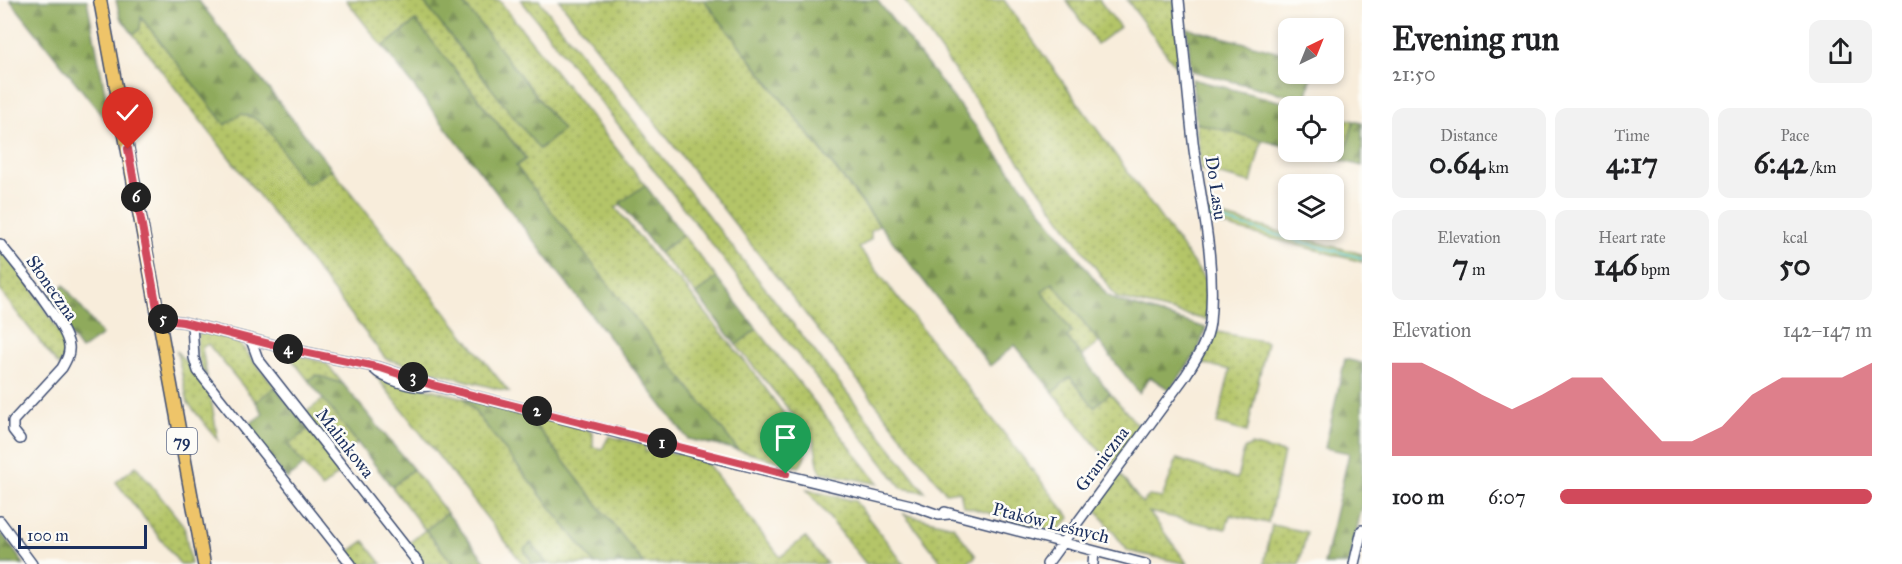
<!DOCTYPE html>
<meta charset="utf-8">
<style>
body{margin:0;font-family:"IM FELL Great Primer",serif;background:#f2f2f2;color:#202124;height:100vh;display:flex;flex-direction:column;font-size:22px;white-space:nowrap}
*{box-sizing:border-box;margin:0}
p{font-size:20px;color:#757577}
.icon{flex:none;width:33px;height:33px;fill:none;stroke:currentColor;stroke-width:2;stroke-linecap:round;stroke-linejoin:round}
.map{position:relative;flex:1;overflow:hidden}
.panel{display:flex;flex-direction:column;background:#fff;width:540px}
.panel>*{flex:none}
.needle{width:39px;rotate:43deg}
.tools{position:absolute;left:1278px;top:18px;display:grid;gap:12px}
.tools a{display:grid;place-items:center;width:66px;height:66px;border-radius:12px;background:#fff;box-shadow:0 3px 9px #0003;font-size:30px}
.scale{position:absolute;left:18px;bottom:15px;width:129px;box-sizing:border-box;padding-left:6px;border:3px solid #1b2f5e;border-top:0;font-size:16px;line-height:21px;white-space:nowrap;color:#1b2f5e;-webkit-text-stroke:4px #fdfcf7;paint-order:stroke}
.pin{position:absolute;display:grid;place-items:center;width:51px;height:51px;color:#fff;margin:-62px -26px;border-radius:50% 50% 50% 0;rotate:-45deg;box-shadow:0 0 6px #0007}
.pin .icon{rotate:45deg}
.km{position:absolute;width:30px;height:30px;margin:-15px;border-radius:50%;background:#222;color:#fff;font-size:16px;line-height:30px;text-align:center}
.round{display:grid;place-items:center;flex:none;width:63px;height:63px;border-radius:12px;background:#f2f2f2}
.head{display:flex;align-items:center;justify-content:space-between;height:102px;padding:0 30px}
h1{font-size:33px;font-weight:700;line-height:45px}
.figures{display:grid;grid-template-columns:repeat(3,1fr);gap:9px;height:102px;padding:6px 30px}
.figures div{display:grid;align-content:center;border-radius:12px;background:#f2f2f2;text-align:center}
.figures b{font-size:30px;font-weight:700}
.figures small{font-size:16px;font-weight:400}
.figures p{font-size:16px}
.chart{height:168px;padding:12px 30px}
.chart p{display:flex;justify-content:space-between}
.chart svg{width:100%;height:108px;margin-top:6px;fill:#d1495b;opacity:.7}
ul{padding:0 30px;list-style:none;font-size:20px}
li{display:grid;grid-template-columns:96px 72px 1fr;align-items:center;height:45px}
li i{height:15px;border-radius:8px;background:#d1495b}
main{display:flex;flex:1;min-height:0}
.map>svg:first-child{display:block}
</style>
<main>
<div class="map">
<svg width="1362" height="564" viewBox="0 0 1362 564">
<defs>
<pattern id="grass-dots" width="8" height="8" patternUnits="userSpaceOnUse" patternTransform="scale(1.5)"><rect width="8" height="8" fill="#b4c568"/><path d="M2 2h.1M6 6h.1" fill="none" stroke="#92a059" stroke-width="1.8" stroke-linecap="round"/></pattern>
<pattern id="forest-firs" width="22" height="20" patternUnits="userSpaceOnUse" patternTransform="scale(1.5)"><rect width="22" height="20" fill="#8faa5c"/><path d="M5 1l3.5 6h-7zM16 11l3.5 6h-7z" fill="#748b4f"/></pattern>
</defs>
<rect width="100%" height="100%" fill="#fdfcf7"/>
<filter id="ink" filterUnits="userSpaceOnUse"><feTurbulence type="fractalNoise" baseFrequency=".0167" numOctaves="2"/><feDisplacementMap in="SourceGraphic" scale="12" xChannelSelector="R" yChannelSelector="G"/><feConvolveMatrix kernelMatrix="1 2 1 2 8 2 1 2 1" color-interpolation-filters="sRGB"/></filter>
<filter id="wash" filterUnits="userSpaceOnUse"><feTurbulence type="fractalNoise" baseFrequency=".008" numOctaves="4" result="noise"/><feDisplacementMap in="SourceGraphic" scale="24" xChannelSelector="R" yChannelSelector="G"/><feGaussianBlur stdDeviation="1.35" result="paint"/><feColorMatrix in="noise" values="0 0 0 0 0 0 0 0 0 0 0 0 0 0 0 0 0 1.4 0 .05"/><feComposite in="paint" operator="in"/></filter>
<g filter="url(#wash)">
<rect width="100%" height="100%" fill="#f8eddb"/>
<path fill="url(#grass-dots)" stroke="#687a63" stroke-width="1.5" d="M346 0H422L540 149 563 130 461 0H499L645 185 616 208 663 267 680 281 755 374 802 439C807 449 807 458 799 467L738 450 515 166 526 158 415 21 383 47Z
M521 0H539L925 492 902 488Z
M559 0H704L879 225 871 231V239L859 248 1070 518 1057 532 963 506 960 491 946 493Z
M904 0H1004L1209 285 1207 320 1117 298Z
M1066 0H1099L1120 27 1097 44Z
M1127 0H1174L1182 75Z
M140 16 225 124 241 114C278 119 281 165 308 183L332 169 509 392 386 359 133 34 140 29Z
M1334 116 1354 121 1343 161 1306 152H1334Z
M1196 123 1262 140 1251 183 1201 170Z
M1207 212 1362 254V262L1209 222Z
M683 235 717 278 696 294 659 253Z
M0 248 36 294 64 340 65 357 59 366 0 291Z
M1053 283 1099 342 1082 356 1066 337 1072 332 1041 291Z
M757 329 879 484 821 472C815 461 818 450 812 438L736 345Z
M205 331 239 343 275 387 256 402 208 344 202 348 207 377C199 368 194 345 199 333Z
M1213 331 1267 342 1247 432 1217 424 1230 370 1201 363Z
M177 352 209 387 218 440 188 403Z
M287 353 326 363 343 384 317 375 308 380Z
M375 375 464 398 595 564H547L531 543 525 552 533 564H523Z
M1070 377 1094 407 1110 393 1141 429 1112 466 1053 392Z
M324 399 357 443 340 457 305 413Z
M526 413 584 428 593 433V447L602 449 609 436 646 445 645 451 650 452 652 446 670 453H680L703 458 780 557 805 537 827 564H644Z
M308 429 341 472 322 488 288 445Z
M1251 445 1284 453 1268 523 1230 515 1226 529 1149 512 1188 564 1128 551 1093 506 1118 472 1142 503 1149 496 1162 498 1177 459 1237 479 1244 449Z
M136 466 184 526 191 564H180L116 482Z
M413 469 447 513 426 530 453 564H424L408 544 425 530 392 487Z
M807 490 855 501 904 564H866Z
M904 514 953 526 976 556 966 564H943Z
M1272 525 1307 532 1299 564H1264Z
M364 541 382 564H354L346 554Z"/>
<path fill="url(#forest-firs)" stroke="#556c5d" stroke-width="1.5" d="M10 0H87L112 128Z
M116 0H198L332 169 308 184C281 165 278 119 241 114L225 125 141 17 140 29 133 34 120 17Z
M422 0H461L563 130 539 149Z
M704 0H877L1107 295 1118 301 1206 328 1198 351 1170 390 1150 377 1139 393 1053 283 1042 291 1072 332 1067 337 1110 393 1094 407 1070 377 1053 392 1015 345 990 366Z
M416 21 526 159 516 166 738 450 688 439 383 47Z
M1187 28 1288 54V74H1312L1306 100 1191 71Z
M1192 79 1298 106H1288V147L1196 123Z
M1354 121 1362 123V166L1343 161Z
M645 185 683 235 659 253 620 203Z
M717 278 757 329 736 345 696 294Z
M64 285 102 335 81 350 45 300Z
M1345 359 1362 363V506L1349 564H1324L1349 453 1325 448Z
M317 375 343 384 413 469 392 487 308 380Z
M275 387 308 429 288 445 304 465 287 479 245 427 263 414 256 402Z
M464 398 526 413 644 564H595Z
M447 513 488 564H453L426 530Z
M0 531 24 564H0Z
M531 543 547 564H533L524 549Z"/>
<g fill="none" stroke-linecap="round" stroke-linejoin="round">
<path stroke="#5fc8db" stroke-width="2" d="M1210 217 1362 258"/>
</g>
</g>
<g filter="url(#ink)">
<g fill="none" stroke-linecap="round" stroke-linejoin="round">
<defs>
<path id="minor" d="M0 244C16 264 66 323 69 346 70 354 66 361 62 368L13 421V430L20 439
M159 319 183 322 289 349 381 368 432 385 731 462 911 505 939 515 949 514
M192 324 194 358 198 371 351 564
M251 340 258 359 419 564
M373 368C383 379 417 391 432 385
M945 512 1145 564
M0 521 32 564
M1047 564 1186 375C1196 359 1208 341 1210 322 1216 264 1202 206 1194 150 1188 100 1184 50 1179 0
M1093 564 1094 551
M1354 564 1362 530"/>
<path id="major" d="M100 0 204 564"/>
</defs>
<use href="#minor" stroke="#3c4c71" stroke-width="12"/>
<use href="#major" stroke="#3c4c71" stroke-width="15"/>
<use href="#minor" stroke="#fff" stroke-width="9"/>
<use href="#major" stroke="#eec469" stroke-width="12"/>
</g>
</g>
<g fill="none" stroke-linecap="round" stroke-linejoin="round" filter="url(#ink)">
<defs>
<path id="route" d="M128 149 159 319 183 322 289 349 381 368 432 385 786 474"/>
</defs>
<use href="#route" stroke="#fff" stroke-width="12"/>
<use href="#route" stroke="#d1495b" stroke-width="8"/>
</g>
<g text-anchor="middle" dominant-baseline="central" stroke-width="5" stroke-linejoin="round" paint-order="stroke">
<rect fill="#fdfcf7" stroke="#5f6c8c" stroke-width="1.5" x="167" y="428" width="30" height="26" rx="4.5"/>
<g font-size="16" font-weight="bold" fill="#1b2f5e">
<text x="182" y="441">79</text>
</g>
<g font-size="18" fill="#1b2f5e" stroke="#fdfcf7">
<text transform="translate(1216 188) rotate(82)">Do Lasu</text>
<text transform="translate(52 288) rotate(55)">Słoneczna</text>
<text transform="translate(345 443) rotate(52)">Malinkowa</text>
<text transform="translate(1102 459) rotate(-53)">Graniczna</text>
<text transform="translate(1051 523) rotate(14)">Ptaków Leśnych</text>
</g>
</g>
</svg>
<div class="tools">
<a><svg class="needle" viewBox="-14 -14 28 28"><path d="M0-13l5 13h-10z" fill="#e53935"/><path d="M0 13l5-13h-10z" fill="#757577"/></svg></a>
<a><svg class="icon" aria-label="locate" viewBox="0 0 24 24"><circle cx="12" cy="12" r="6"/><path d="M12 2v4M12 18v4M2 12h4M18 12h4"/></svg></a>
<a><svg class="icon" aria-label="layers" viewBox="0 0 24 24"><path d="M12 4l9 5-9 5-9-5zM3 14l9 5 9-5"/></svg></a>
</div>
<div class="scale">100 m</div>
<div class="pin" style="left:786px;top:474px;background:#1e9e55"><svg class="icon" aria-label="arrive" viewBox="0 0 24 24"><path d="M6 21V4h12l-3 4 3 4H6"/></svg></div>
<div class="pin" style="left:128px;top:149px;background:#d93025"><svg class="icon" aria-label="check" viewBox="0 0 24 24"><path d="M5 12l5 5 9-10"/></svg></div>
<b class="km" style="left:662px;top:443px">1</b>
<b class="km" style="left:537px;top:411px">2</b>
<b class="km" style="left:413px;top:377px">3</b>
<b class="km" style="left:288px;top:349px">4</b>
<b class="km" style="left:163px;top:319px">5</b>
<b class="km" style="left:136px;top:197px">6</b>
</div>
<section class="panel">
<div class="head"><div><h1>Evening run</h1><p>21:50</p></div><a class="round"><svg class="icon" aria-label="share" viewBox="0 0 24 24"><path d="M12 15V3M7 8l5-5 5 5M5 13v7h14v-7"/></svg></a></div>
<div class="figures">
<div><p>Distance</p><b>0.64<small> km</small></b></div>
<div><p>Time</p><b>4:17</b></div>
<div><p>Pace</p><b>6:42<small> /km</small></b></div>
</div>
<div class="figures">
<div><p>Elevation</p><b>7<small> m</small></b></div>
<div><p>Heart rate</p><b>146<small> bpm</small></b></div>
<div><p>kcal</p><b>50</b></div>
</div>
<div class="chart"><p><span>Elevation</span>142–147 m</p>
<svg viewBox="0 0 160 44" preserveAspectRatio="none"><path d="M0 44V6L10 6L20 12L30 19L40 25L50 19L60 12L70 12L80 25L90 38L100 38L110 32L120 19L130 12L140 12L150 12L160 6V44z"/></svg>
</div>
<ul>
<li><b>100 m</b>6:07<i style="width:100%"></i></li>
</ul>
</section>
</main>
